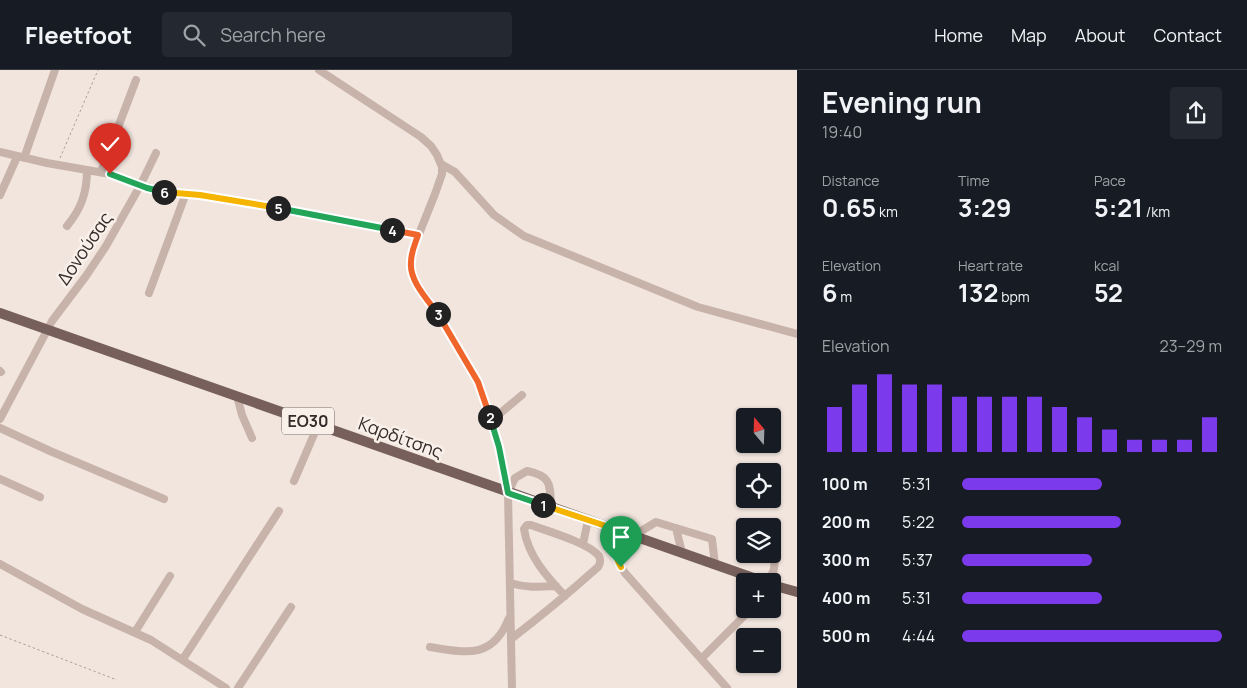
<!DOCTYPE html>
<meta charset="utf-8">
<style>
body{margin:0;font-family:Manrope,sans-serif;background:#242831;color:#f1f3f6;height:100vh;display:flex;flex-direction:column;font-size:19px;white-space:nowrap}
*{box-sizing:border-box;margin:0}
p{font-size:16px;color:#9ea1a6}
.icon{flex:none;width:28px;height:28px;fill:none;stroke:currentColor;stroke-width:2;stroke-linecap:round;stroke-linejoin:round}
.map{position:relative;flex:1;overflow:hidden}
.drawer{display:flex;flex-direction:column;background:#171b24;width:450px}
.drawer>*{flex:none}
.needle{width:32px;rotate:341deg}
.fabs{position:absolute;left:736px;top:338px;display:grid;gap:10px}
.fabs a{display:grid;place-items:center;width:45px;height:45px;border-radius:5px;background:#171b24;box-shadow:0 1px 4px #0004;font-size:25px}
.pin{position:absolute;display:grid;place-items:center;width:42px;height:42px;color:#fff;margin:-51px -21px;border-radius:50% 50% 50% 0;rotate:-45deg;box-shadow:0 0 5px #0007}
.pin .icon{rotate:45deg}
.km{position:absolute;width:25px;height:25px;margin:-12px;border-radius:50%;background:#222;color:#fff;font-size:14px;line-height:25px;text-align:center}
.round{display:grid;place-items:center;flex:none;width:52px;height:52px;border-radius:5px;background:#242831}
.headline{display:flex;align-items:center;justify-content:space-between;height:85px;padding:0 25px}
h1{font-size:28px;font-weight:700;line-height:38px}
.figures{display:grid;grid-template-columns:repeat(3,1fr);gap:8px;height:85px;padding:5px 25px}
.figures div{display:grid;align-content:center}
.figures b{font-size:25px;font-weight:700}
.figures small{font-size:14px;font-weight:400}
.figures p{font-size:14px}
.chart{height:140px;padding:10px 25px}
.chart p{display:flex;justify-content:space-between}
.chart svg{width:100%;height:90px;margin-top:5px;stroke:#7c3aed;stroke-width:6}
ul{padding:0 25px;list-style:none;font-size:16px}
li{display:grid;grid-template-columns:80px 60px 1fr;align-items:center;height:38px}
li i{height:12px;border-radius:6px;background:#7c3aed}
header{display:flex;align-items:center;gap:30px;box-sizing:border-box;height:70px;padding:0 25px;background:#171b24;border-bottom:1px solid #363941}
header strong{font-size:24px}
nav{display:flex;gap:28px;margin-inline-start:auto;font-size:18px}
.search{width:350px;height:45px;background:#242831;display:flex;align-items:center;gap:12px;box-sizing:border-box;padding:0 18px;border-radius:5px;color:#9ea1a6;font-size:19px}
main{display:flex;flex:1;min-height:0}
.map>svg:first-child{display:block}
</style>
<header>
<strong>Fleetfoot</strong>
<div class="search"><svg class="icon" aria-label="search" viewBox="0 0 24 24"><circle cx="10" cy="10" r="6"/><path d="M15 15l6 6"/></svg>Search here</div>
<nav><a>Home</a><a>Map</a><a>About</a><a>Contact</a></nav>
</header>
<main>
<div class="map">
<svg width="797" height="618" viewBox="0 0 797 618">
<rect width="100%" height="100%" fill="#f1e5de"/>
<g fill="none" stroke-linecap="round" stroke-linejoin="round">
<path stroke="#b49d95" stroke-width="1" stroke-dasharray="2.5 2.5" stroke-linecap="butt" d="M60 88 98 0
M0 565 117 610"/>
<path stroke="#c8b3ab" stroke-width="8" d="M319 0 421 67 431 76 437 85 442 97V104L435 124 413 179 411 198 416 212 440 247 478 312 499 377 508 423 512 618
M0 82 47 93 110 104 159 121 209 126 418 165
M24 88 55 0
M441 94 455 102 494 145 524 166 698 237 797 264
M101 102 136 10
M0 125 17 87
M67 156C81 139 87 123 87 100
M149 223 186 123
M0 301 1 302
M237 326 242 345 252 368
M0 349 52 251 86 206 106 176 140 116 156 83
M491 351 522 325
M0 358 50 381 164 429
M0 409 40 427
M294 411 318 355
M508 423 515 408 527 401C552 406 550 415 551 438
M676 458 682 483
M615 459C609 476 616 489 625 503L727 618
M633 466 656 452 712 469 715 495
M583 474 588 450
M0 494 82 539 151 570 226 618
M769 511 774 499 775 487
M510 513C526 518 539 517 556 516
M135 562 170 506
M511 569C541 546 570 522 598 497 600 494 601 490 599 486 589 473 547 461 531 455H527L524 459C528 486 547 507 565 526
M430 577C467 583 493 589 509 548
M702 588 751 539
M183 589 279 441
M238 618 291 537"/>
<path stroke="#77605c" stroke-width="10" d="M0 243 762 511
M772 515 797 522"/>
</g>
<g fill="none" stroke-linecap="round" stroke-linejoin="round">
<defs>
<path id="split-1" d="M543 435 615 459C610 473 614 484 621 497"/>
<path id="split-2" d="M490 347 499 377 508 423 543 435"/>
<path id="split-3" d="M438 244 478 312 490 347"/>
<path id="split-4" d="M392 160 418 165C415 174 411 182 411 192 409 211 428 230 438 244"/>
<path id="split-5" d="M278 138 392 160"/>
<path id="split-6" d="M164 122 200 125 278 138"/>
<path id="split-7" d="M110 104 147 118 164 122"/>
</defs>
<use href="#split-1" stroke="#fff" stroke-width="10"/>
<use href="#split-2" stroke="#fff" stroke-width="10"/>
<use href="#split-3" stroke="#fff" stroke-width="10"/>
<use href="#split-4" stroke="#fff" stroke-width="10"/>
<use href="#split-5" stroke="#fff" stroke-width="10"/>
<use href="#split-6" stroke="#fff" stroke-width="10"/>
<use href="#split-7" stroke="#fff" stroke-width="10"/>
<use href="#split-1" stroke="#f5b400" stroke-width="6"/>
<use href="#split-2" stroke="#22a559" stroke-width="6"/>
<use href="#split-3" stroke="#f0652b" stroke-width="6"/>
<use href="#split-4" stroke="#f0652b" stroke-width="6"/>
<use href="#split-5" stroke="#22a559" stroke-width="6"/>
<use href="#split-6" stroke="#f5b400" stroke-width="6"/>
<use href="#split-7" stroke="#22a559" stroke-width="6"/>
</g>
<g text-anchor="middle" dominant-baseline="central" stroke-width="5" stroke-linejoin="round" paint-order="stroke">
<rect fill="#f9f0ea" stroke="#706663" stroke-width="1" x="282" y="337.5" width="52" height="27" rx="4"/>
<g font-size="16" font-weight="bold" fill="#362b29">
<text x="308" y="351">ΕΟ30</text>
</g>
<g font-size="18" fill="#362b29" stroke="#f9f0ea">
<text transform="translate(84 178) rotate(-56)">Δονούσας</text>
<text transform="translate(401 367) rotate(20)">Καρδίτσης</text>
</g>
</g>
</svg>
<div class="fabs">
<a><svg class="needle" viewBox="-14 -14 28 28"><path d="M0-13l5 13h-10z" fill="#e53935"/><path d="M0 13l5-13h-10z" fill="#9ea1a6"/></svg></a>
<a><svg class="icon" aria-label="locate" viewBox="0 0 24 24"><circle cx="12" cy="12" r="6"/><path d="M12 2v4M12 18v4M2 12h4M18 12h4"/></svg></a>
<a><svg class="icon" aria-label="layers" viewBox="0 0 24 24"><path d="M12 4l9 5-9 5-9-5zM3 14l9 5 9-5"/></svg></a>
<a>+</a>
<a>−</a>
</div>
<div class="pin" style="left:621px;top:497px;background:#1e9e55"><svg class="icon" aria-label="arrive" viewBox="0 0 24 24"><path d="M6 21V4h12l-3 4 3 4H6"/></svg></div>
<div class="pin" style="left:110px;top:104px;background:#d93025"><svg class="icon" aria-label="check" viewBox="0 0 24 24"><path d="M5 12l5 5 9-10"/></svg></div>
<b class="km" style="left:543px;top:435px">1</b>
<b class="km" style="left:490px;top:347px">2</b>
<b class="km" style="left:438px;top:244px">3</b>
<b class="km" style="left:392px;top:160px">4</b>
<b class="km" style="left:278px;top:138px">5</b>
<b class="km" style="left:164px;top:122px">6</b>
</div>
<section class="drawer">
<div class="headline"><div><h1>Evening run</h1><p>19:40</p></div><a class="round"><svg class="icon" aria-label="share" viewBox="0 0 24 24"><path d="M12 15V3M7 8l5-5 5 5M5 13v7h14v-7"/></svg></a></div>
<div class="figures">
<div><p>Distance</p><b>0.65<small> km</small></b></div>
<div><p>Time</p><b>3:29</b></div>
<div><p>Pace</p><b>5:21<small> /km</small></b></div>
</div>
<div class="figures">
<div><p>Elevation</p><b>6<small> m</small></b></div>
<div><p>Heart rate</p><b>132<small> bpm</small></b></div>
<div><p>kcal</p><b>52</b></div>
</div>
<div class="chart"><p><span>Elevation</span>23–29 m</p>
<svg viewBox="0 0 160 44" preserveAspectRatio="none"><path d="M5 44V22M15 44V11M25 44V6M35 44V11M45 44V11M55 44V17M65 44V17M75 44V17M85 44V17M95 44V22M105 44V27M115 44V33M125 44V38M135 44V38M145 44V38M155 44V27"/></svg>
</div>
<ul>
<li><b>100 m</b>5:31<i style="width:54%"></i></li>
<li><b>200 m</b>5:22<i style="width:61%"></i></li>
<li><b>300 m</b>5:37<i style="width:50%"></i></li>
<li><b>400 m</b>5:31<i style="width:54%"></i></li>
<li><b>500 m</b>4:44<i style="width:100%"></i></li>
</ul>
</section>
</main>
